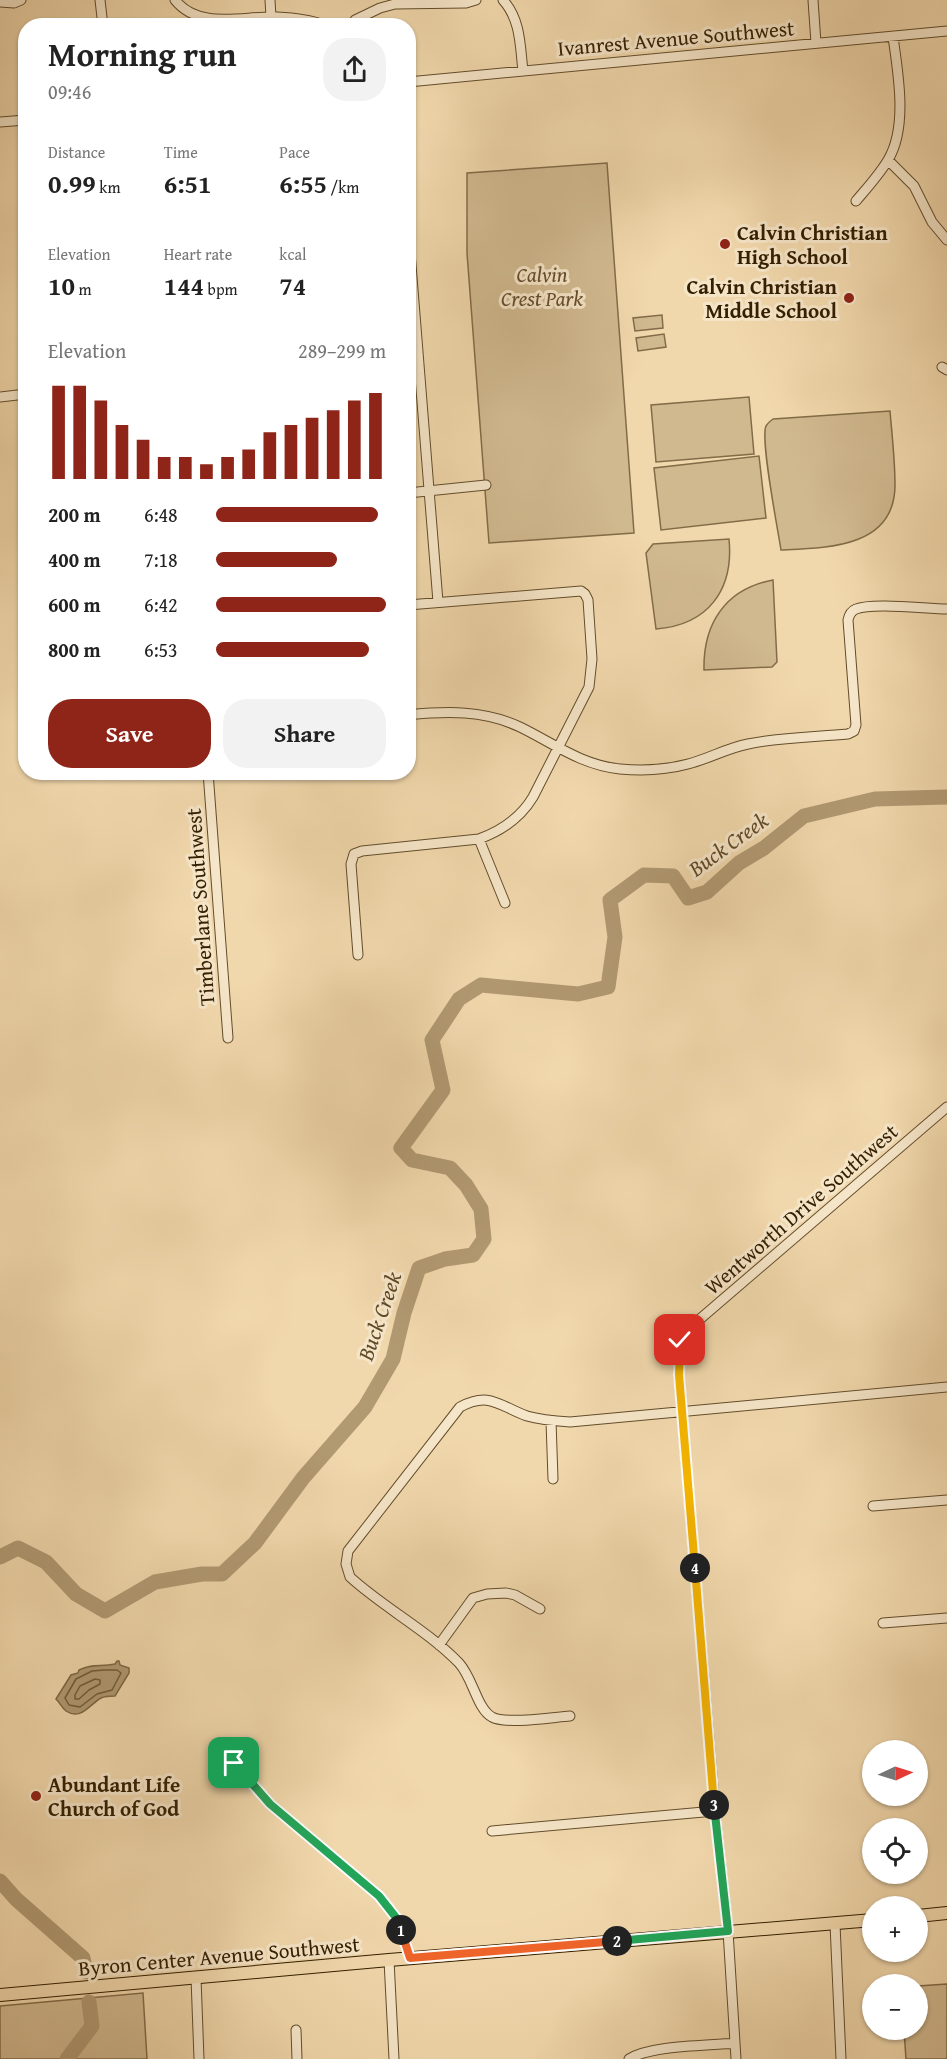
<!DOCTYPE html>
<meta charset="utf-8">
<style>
body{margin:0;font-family:"Gentium Book Plus",serif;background:#f2f2f2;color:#222;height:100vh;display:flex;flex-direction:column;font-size:22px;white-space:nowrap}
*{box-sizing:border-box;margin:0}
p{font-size:20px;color:#767676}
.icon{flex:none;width:33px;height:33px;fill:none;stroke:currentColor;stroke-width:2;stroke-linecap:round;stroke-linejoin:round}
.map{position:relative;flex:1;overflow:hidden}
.details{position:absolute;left:18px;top:18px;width:398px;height:762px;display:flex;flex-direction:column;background:#fff;border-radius:24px;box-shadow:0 2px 4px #0004}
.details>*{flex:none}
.needle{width:39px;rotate:86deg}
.controls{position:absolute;left:862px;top:1740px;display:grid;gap:12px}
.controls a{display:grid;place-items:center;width:66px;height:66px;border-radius:50%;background:#fff;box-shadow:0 2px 4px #0004;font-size:30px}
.pin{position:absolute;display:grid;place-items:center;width:51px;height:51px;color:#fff;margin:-26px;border-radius:12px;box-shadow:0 3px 9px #0006}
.km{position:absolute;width:30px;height:30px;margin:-15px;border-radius:50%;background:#222;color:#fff;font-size:16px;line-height:30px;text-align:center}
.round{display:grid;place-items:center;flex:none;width:63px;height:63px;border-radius:24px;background:#f2f2f2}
.headline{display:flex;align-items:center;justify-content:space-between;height:102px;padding:0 30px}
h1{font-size:33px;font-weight:800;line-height:45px}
.figures{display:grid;grid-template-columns:repeat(3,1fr);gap:9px;height:102px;padding:6px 30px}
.figures div{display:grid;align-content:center}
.figures b{font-size:26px;font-weight:800}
.figures small{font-size:16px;font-weight:400}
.figures p{font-size:16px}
.chart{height:168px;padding:12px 30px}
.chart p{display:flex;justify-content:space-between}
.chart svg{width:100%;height:108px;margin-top:6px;stroke:#8f2418;stroke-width:6}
.action{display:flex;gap:12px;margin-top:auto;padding:12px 30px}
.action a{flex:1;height:69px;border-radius:24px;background:#8f2418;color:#fff;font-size:24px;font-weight:800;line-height:69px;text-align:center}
.action a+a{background:#f2f2f2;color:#222}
ul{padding:0 30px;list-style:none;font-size:20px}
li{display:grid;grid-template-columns:96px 72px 1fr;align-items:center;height:45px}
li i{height:15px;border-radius:8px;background:#8f2418}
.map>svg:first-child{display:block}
</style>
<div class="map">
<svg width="947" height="2059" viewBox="0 0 947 2059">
<rect width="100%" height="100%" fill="#f1d8ac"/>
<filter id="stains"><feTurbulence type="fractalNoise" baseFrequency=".00333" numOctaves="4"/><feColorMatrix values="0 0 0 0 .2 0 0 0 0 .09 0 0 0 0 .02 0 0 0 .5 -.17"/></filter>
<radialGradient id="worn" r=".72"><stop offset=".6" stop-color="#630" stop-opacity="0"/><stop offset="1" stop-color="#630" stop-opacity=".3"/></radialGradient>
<path fill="#d1b98f" stroke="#826c48" stroke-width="1.5" d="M607 163 634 533 489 543 467 253V173Z
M662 315 663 328 635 331 633 318Z
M664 334 666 347 638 351 636 338Z
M749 397 754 454 656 462 651 405Z
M890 411C892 435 895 460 895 485 895 548 827 548 781 550 778 530 760 439 766 426 768 423 770 421 773 419Z
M759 456 766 518 661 530 654 468Z
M729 539C734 590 708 625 656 629L646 553 653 544Z
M773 580 777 662 772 667 704 670C703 624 725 589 773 580Z
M947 1984V2059H906L904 2030H918V1986Z
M143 1993 147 2059H0V2006Z"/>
<path fill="#b19972" stroke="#7f6844" stroke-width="1.5" d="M117 1661H119L120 1665 129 1668V1673L115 1696C110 1696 105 1696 101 1698 90 1704 81 1721 66 1711 62 1708 60 1703 56 1699L71 1675 78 1673 79 1670C93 1663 100 1667 115 1664Z"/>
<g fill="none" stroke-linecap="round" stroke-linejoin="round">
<path stroke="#725c39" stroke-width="1.5" d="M104 1670H117L121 1673 112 1690 97 1694 80 1707 69 1705 65 1698 76 1679 92 1671Z
M95 1679 100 1680V1684L89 1690 79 1699H75V1695L80 1686Z"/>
<path stroke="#b19972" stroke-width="15" d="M0 1557 18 1548 46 1562 76 1594 105 1611 155 1582 202 1574H222L255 1543 303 1478 365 1407 393 1359 404 1313 419 1268 445 1259 473 1255 484 1239 481 1209 466 1185 450 1168 412 1160 401 1148 443 1090 432 1040 459 999 481 985 578 994 608 987 615 937 610 900 644 875 673 876 688 898 707 892 739 863 764 848 804 816 875 799 947 797
M0 1881 16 1899 83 1958 86 1972
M67 2059 92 2026 89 2002"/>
<defs>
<path id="minor" d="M100 0 103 26
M175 0C199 30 242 16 275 17 291 18 311 19 326 26
M270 0 271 17
M503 0C521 20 520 46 523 71
M813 0 816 43
M0 2 14 3 21 0
M355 20 380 8 395 4 466 3 476 0
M408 82 947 31
M0 122 26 120
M888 160 914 186 932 222 947 240
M856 201C867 188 879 175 888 160 908 127 898 73 893 37
M408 227 438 602
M942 367 947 370
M0 397 26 394
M408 493 486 485
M408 715C447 711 484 710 520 727 553 743 581 765 620 769 642 771 666 770 688 764 708 759 727 748 748 744 781 737 815 737 848 734L854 731 856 725 848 620C849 615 851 611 856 609 873 602 927 609 947 609
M208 772 228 1038
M479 839 505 903
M358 955 351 864 354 854 362 851 479 839C501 831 521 817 533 797L589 687 592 659 588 600 585 594 581 591 408 605
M551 1421 553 1479
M873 1506 947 1500
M883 1623 947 1618
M439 1645 473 1598 487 1594 506 1593 515 1595 540 1609
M570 1716C554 1717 505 1725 492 1717 477 1709 473 1678 459 1663 427 1630 384 1608 350 1577L346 1564 348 1551 460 1407C490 1391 499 1406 527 1416 541 1420 555 1421 570 1422L947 1387
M227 1747 234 1763 270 1804 379 1896 398 1920 410 1958
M492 1831 715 1811
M835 1924 841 2059
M389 1960 394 2059
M196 1978 199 2059
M296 2030 297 2059
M629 2059C652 2045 706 2046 735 2043
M736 2059 728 1931 715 1811 679 1375 680 1340 686 1331 947 1107"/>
<path id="major" d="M918 1916 947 1913
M0 1995 389 1960 873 1920"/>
</defs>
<use href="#minor" stroke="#634d2b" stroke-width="11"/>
<use href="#major" stroke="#341f00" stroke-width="14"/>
<use href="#minor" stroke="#f6e6c9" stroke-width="9"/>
<use href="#major" stroke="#f1d8ac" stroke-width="12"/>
</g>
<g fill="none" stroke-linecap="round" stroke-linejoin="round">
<defs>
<path id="split-1" d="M234 1763 270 1804 379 1896 398 1920 401 1930"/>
<path id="split-2" d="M401 1930 410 1958 617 1941"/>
<path id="split-3" d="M617 1941 728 1931 714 1805"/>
<path id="split-4" d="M695 1568 714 1805"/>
<path id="split-5" d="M680 1340 679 1375 695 1568"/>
</defs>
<use href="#split-1" stroke="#fff" stroke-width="12"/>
<use href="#split-2" stroke="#fff" stroke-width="12"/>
<use href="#split-3" stroke="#fff" stroke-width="12"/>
<use href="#split-4" stroke="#fff" stroke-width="12"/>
<use href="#split-5" stroke="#fff" stroke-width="12"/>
<use href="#split-1" stroke="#22a559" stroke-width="8"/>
<use href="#split-2" stroke="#f0652b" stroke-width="8"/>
<use href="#split-3" stroke="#22a559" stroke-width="8"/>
<use href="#split-4" stroke="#f5b400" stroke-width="8"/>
<use href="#split-5" stroke="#f5b400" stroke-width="8"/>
</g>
<g fill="#8f2418" stroke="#f6e6c9" stroke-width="2">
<circle cx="725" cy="244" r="6"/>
<circle cx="849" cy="298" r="6"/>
<circle cx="36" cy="1796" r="6"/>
</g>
<g text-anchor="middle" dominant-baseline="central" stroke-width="6" stroke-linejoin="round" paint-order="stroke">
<g font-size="21" fill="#341f00" stroke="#f6e6c9">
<text transform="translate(676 38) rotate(-5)">Ivanrest Avenue Southwest</text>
<text transform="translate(200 907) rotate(-94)">Timberlane Southwest</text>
<text transform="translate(801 1209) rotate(-41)">Wentworth Drive Southwest</text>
<text transform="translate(219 1956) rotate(-5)">Byron Center Avenue Southwest</text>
</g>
<g font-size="21" font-weight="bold" fill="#341f00" stroke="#f6e6c9" text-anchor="start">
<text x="737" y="232">Calvin Christian<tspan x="737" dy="24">High School</tspan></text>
<text x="837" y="286" text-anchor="end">Calvin Christian<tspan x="837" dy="24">Middle School</tspan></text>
<text x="48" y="1784">Abundant Life<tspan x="48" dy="24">Church of God</tspan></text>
</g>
<g font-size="21" font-style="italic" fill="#634d2b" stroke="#f6e6c9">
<text x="542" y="274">Calvin<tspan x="542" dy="24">Crest Park</tspan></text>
</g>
<g font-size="22" font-style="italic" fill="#604a28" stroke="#f6e6c9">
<text transform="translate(728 844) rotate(-36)">Buck Creek</text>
<text transform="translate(379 1316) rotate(-71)">Buck Creek</text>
</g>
</g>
<rect width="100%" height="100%" filter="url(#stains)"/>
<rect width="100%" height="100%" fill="url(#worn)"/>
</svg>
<div class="controls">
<a><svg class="needle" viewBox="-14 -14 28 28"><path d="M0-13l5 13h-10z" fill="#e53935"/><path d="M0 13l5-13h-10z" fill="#767676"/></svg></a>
<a><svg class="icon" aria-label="locate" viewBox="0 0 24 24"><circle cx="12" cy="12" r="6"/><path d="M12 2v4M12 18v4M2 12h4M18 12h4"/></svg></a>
<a>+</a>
<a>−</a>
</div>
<div class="pin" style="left:234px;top:1763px;background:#1e9e55"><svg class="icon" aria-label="arrive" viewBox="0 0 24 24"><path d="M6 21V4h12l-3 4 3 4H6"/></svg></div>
<div class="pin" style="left:680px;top:1340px;background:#d93025"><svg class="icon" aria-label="check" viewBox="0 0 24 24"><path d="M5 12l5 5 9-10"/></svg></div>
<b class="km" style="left:401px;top:1930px">1</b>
<b class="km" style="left:617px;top:1941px">2</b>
<b class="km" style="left:714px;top:1805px">3</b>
<b class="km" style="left:695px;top:1568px">4</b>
<section class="details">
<div class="headline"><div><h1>Morning run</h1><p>09:46</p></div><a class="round"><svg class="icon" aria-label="share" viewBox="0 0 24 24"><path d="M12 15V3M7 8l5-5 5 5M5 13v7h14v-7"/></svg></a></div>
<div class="figures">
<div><p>Distance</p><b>0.99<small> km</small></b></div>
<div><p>Time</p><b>6:51</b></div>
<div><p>Pace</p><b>6:55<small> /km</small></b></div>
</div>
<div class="figures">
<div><p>Elevation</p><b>10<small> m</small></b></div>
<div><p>Heart rate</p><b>144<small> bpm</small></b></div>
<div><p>kcal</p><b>74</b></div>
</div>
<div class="chart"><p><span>Elevation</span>289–299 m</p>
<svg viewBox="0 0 160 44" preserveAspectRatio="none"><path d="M5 44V6M15 44V6M25 44V12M35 44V22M45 44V28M55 44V35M65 44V35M75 44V38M85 44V35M95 44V32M105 44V25M115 44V22M125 44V19M135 44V16M145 44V12M155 44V9"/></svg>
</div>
<ul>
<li><b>200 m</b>6:48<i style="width:95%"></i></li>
<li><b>400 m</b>7:18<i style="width:71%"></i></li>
<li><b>600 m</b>6:42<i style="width:100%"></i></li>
<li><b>800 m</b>6:53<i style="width:90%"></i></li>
</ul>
<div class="action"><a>Save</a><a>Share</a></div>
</section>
</div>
